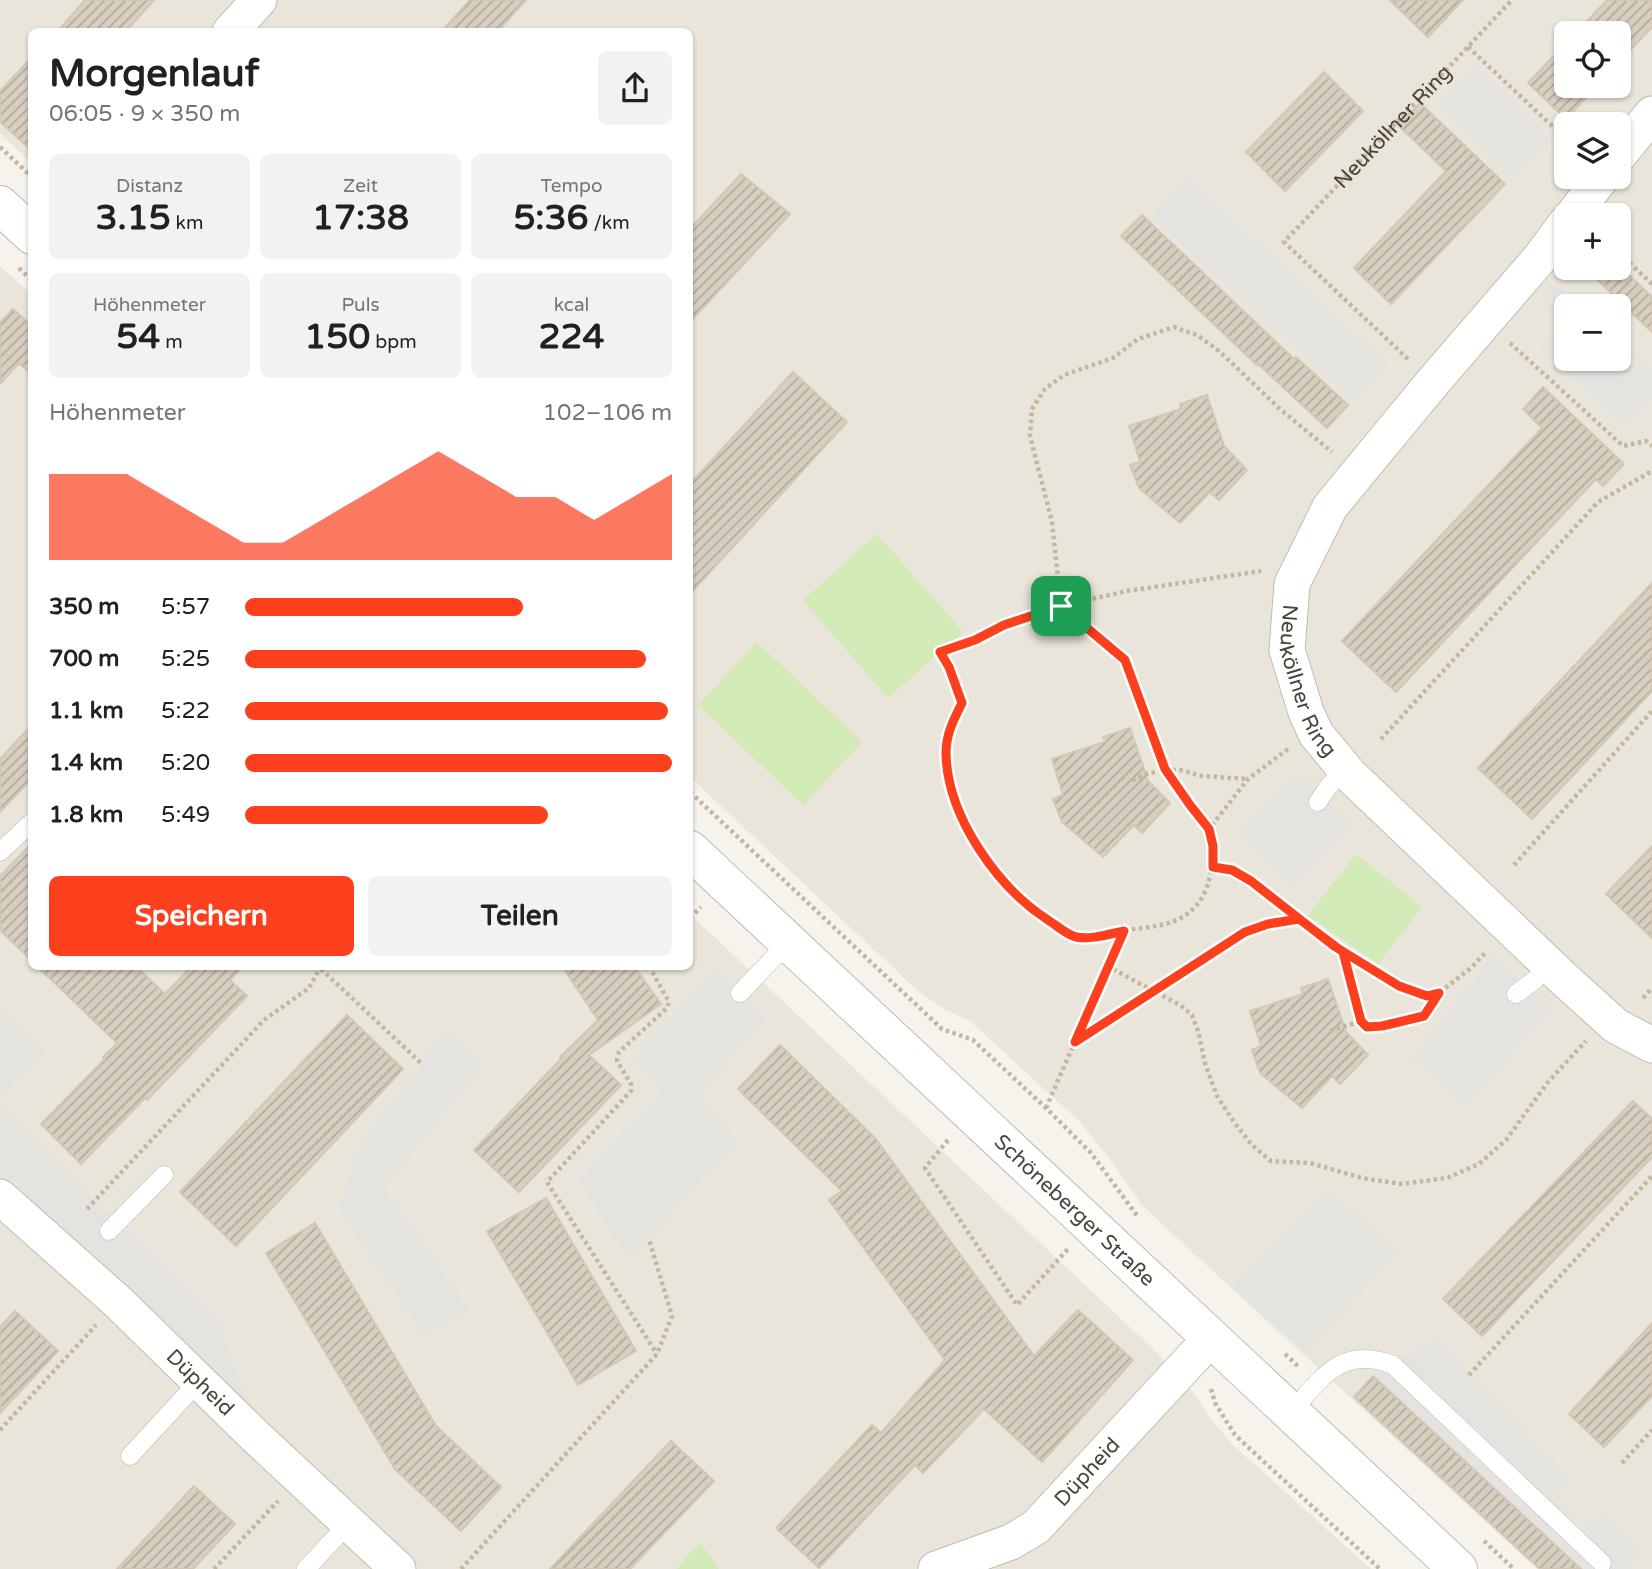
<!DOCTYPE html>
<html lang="de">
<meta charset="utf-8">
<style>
body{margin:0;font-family:"Varela Round",sans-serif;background:#f2f2f2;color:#202124;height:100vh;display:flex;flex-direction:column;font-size:26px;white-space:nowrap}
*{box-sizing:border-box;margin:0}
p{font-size:23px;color:#757577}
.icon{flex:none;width:38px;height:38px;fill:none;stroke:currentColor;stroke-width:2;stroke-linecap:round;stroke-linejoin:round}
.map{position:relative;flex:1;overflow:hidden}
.details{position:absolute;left:28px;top:28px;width:665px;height:942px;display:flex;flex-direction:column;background:#fff;border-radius:10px;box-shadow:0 2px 5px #0004}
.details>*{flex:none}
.controls{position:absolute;left:1554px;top:21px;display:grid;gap:14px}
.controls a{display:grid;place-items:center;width:77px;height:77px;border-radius:10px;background:#fff;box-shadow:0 2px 5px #0004;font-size:35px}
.pin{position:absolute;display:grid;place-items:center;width:60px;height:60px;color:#fff;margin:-30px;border-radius:14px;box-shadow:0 4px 10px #0006}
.round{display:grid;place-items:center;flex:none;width:74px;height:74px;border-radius:10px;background:#f2f2f2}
.head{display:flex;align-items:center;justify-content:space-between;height:119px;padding:0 21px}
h1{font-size:38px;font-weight:700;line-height:52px}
.stats{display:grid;grid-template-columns:repeat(3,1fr);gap:10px;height:119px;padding:7px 21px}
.stats div{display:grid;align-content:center;border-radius:10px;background:#f2f2f2;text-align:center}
.stats b{font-size:35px;font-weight:700}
.stats small{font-size:19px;font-weight:400}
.stats p{font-size:19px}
.chart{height:196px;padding:14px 21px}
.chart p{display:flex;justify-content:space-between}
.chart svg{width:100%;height:126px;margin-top:7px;fill:#fc3f1d;opacity:.7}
.cta{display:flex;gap:14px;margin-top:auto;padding:14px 21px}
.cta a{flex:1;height:80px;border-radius:10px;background:#fc3f1d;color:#fff;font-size:28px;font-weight:700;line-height:80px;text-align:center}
.cta a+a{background:#f2f2f2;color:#202124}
ul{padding:0 21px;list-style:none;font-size:23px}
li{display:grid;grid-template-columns:112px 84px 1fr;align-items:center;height:52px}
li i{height:18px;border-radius:9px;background:#fc3f1d}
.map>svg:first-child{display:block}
</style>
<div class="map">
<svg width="1652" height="1569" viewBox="0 0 1652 1569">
<defs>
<pattern id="building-hatch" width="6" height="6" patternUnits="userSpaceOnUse" patternTransform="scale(1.75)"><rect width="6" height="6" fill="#d8cfc1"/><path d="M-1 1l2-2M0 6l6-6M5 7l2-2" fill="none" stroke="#b1aa9e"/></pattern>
</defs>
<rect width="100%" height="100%" fill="#f6f3ec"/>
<path fill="#eae5da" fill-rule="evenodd" d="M0 0H1652V1569H1537L1190 1250 1142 1205 1107 1155 1080 1122 970 1021 944 1009 918 991 690 777V32H32L31 163 0 133ZM1566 33H1619V86H1566ZM1566 124H1619V177H1566ZM1566 215H1619V268H1566ZM1566 306H1619V359H1566Z
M0 266 32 295V966H690V914L1153 1349 1195 1394 1210 1418 1234 1446 1371 1569H0Z"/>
<path fill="#d2eab5" d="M877 534 963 632 888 698 803 600Z
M757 642 862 742 803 805 698 705Z
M1356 854 1422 907 1378 964 1308 915Z
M700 1542 719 1569H676Z"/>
<path fill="#e5e3e0" d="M1475 65 1550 141 1513 177 1438 102Z
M1185 177 1388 364 1354 401 1150 215Z
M1557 284 1582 306H1566V359H1619V341L1652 372V398L1624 427 1541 349 1563 323 1540 303Z
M1298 772 1352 826 1294 885 1239 830Z
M1494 955 1551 1008 1468 1106 1411 1058Z
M717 970 767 1018 697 1096 738 1142 649 1239 628 1259 578 1179 663 1091 631 1060Z
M0 1010 45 1051 7 1093 0 1087Z
M446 1029 483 1065 384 1186 469 1309 423 1336 339 1207 362 1143Z
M0 1106 216 1317 254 1418 0 1176Z
M1328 1187 1397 1254 1304 1352 1233 1285Z
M1435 1338 1570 1478 1551 1497 1582 1531 1601 1514 1641 1555 1629 1569H1581L1373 1376Z"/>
<path fill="url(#building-hatch)" stroke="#d3c7b4" stroke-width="2" d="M85 0H154L125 32H57Z
M470 0H526L497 32H441Z
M1390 0H1463L1428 37Z
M1607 0H1652V27L1619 62V33H1576Z
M1566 43V86H1597L1566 119 1528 83Z
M32 57V151L0 122V91Z
M1324 72 1363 111 1285 191 1246 152Z
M1420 103 1505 184 1391 304 1354 268 1446 171 1399 126Z
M741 174 790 214 690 322V229Z
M1142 215 1294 359 1296 357 1348 405 1327 428 1258 364 1257 365 1121 236Z
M1585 268H1622L1652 297V332Z
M13 309 32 326V375L19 363 0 384V323Z
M793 372 847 422 690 594V484Z
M1543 387 1624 464 1603 486 1596 479 1396 692 1342 641 1542 428 1523 409Z
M1207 395 1224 446 1247 470 1219 500 1210 492 1180 523 1139 488 1130 465 1140 462 1129 426 1181 409 1180 404Z
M1652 583V691L1532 819 1478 768Z
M32 725V778L0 812V759Z
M1130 728 1148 781 1170 803 1142 833 1134 825 1103 857 1062 822 1053 799 1063 795 1052 759 1105 742 1103 737Z
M32 843V961L0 930V876Z
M1652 846V938L1606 894Z
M37 966H136L165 994 192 966H243L230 980 247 996 147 1100 145 1098 81 1164 41 1124 105 1059 103 1057 117 1043Z
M562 966H634L661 1004 589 1055 621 1085 519 1192 474 1150 561 1059 560 1057 598 1020Z
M1328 979 1346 1032 1368 1055 1340 1084 1332 1076 1302 1108 1260 1073 1252 1050 1261 1046 1250 1011 1303 994 1301 988Z
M347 1015 403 1069 236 1246 180 1192Z
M780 1045 875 1138 1034 1356 1078 1310 1133 1360 1042 1462 984 1409 923 1473 915 1465 819 1568 776 1528 872 1425 881 1433 945 1360 829 1200 842 1191 738 1089Z
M1633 1101 1652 1119V1157L1482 1336 1443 1299Z
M546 1198 636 1351 578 1385 487 1231Z
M315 1223 436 1426 501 1487 461 1531 395 1469 266 1253Z
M15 1311 58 1351 0 1413V1327Z
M1652 1323V1396L1604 1447 1569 1414Z
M1373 1376 1581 1569H1540L1354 1397Z
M671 1441 714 1481 630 1569H550Z
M194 1486 235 1524 193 1569H117Z"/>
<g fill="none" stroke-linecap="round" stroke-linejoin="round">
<defs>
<path id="service" d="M1318 802 1329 786 1345 769
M0 852 32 822
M740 993 788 943
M1516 994 1536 979 1548 964
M109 1231 164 1175
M1291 1412C1322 1378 1341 1345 1393 1365L1602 1563
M130 1456 199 1381
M306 1569 349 1523"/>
<g id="minor">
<path d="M230 32 259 0"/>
<path d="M1619 155 1652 114"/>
<path d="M1573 215 1602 177"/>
<path id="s2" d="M1566 223 1540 258 1433 382 1330 507 1292 584 1287 650 1306 712 1316 734 1349 774 1565 980 1616 1026 1652 1045"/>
<path id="s3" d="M0 1197 118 1302 255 1436 398 1569"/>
<path id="s4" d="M936 1569 1011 1542 1036 1527 1211 1338"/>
</g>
<g id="tertiary">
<path d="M0 205 32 235"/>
<path id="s5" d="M690 850 1458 1569"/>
</g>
</defs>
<use href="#service" stroke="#c2bbae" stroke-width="19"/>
<use href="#minor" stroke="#c2bbae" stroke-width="37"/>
<use href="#tertiary" stroke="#c2bbae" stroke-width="40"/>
<g stroke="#c4b79f" stroke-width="4.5" stroke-dasharray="3.5 3.5" stroke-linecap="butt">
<path d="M1468 47 1566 139"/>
<path d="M0 147 32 177"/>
<path d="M1619 253 1652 284"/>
<path d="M19 268 32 281"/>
<path d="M1510 343 1623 446 1646 441 1652 446"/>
<path id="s1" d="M1408 359 1284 242 1512 0"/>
<path d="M1381 739 1598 502 1652 471"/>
<path d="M1288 749 1248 779 1209 829 1190 805 1165 770 1125 660 1061 606 1052 522 1030 436 1032 409 1045 389 1064 375 1113 358 1138 339 1174 327 1197 335 1219 351 1281 410 1332 452"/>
<path d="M1132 780 1146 774 1165 770H1180L1202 776 1248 779"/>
<path d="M690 792 942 1029 973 1040 1046 1108 1091 1153 1138 1217"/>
<path d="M1209 829C1217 868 1210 913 1165 924 1153 927 1140 928 1128 930 1113 933 1091 940 1075 937 1068 935 1059 927 1053 923 1000 889 947 819 946 753 946 734 954 719 962 703L949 667 940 651 975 640 1005 625 1061 606 1127 591 1261 571"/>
<path d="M1514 865 1652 711"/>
<path d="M1213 868 1232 870 1251 881 1343 952 1399 986 1428 996 1439 993 1472 967 1486 952"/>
<path d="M690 918 701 907"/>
<path d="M649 966 669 1002 667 1008 619 1052 617 1061 631 1084V1091L547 1182 657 1354"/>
<path d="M1107 966 1180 1005 1192 1015 1198 1031 1205 1063 1217 1096 1234 1122 1252 1145 1271 1161 1310 1163 1362 1178 1401 1184 1447 1178 1479 1164 1506 1140 1548 1082 1586 1041"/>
<path d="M321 969 421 1063"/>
<path d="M1643 998 1652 988"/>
<path d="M1361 1021 1367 1027 1383 1026 1425 1016 1438 994"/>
<path d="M1330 1031 1361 1021 1344 953"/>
<path d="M1075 1042 1246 932 1268 924 1298 919"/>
<path d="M1046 1108 1123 931"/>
<path d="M948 1140 925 1168 1017 1305 1068 1249"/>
<path d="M87 1209 264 1020 309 988 321 966"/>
<path d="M1285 1354 1299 1367"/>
<path d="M1469 1375 1652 1176"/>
<path d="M1211 1389 1215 1403 1235 1435 1380 1569"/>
<path d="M0 1430 96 1325"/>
<path d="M1622 1463 1652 1430"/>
<path d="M1484 1541 1514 1569"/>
<path d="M214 1569 278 1501"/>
<path d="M461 1569 657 1354 672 1316 649 1239"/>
</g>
<use href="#service" stroke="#fff" stroke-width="18"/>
<use href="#minor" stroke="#fff" stroke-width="35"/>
<use href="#tertiary" stroke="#fff" stroke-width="38"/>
</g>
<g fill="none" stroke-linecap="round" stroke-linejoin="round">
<defs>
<path id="route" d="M1061 606 1004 625 975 640 940 652 949 667 962 703C954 719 946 734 946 753 947 816 997 887 1048 920 1056 925 1067 935 1076 937 1091 940 1109 934 1124 931L1075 1042 1245 932 1268 924 1299 919 1343 952 1361 1021 1367 1027 1382 1026 1424 1016 1439 993 1427 996 1399 986 1334 946 1251 881 1232 870 1213 867V846L1209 829 1190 805 1165 769 1125 660 1061 606"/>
</defs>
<use href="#route" stroke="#fff" stroke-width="14"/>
<use href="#route" stroke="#fc3f1d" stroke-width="9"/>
</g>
<g text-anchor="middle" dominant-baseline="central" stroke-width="6" stroke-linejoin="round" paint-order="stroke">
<g font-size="21" fill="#4b4439" stroke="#fff">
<text stroke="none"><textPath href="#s1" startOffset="329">Neuköllner Ring</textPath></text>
<text stroke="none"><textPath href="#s2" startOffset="556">Neuköllner Ring</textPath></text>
<text stroke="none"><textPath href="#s5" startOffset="527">Schöneberger Straße</textPath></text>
<text stroke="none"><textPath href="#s3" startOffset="273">Düpheid</textPath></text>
<text stroke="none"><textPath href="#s4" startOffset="184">Düpheid</textPath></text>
</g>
</g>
</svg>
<div class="controls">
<a><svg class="icon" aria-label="locate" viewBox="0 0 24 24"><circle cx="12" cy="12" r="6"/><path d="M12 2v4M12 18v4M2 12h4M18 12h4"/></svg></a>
<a><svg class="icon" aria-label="layers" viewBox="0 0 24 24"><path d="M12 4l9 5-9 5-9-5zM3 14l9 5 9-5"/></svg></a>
<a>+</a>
<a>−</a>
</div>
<div class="pin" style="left:1061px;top:606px;background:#1e9e55"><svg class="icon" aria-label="arrive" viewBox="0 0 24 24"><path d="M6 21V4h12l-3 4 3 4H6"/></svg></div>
<section class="details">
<div class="head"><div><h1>Morgenlauf</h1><p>06:05 · 9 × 350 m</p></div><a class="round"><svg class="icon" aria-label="share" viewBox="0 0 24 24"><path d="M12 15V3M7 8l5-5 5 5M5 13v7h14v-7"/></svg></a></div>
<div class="stats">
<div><p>Distanz</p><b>3.15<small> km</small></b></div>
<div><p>Zeit</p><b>17:38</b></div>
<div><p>Tempo</p><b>5:36<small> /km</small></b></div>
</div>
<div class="stats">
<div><p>Höhenmeter</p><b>54<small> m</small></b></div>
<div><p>Puls</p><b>150<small> bpm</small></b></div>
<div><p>kcal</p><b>224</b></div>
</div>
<div class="chart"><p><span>Höhenmeter</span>102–106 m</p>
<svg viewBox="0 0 160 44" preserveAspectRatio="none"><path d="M0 44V14L10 14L20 14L30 22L40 30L50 38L60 38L70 30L80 22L90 14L100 6L110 14L120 22L130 22L140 30L150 22L160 14V44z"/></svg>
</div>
<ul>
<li><b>350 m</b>5:57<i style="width:65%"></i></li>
<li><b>700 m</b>5:25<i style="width:94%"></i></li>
<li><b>1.1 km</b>5:22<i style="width:99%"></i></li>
<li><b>1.4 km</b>5:20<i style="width:100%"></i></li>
<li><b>1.8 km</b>5:49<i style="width:71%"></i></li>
</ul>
<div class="cta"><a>Speichern</a><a>Teilen</a></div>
</section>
</div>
